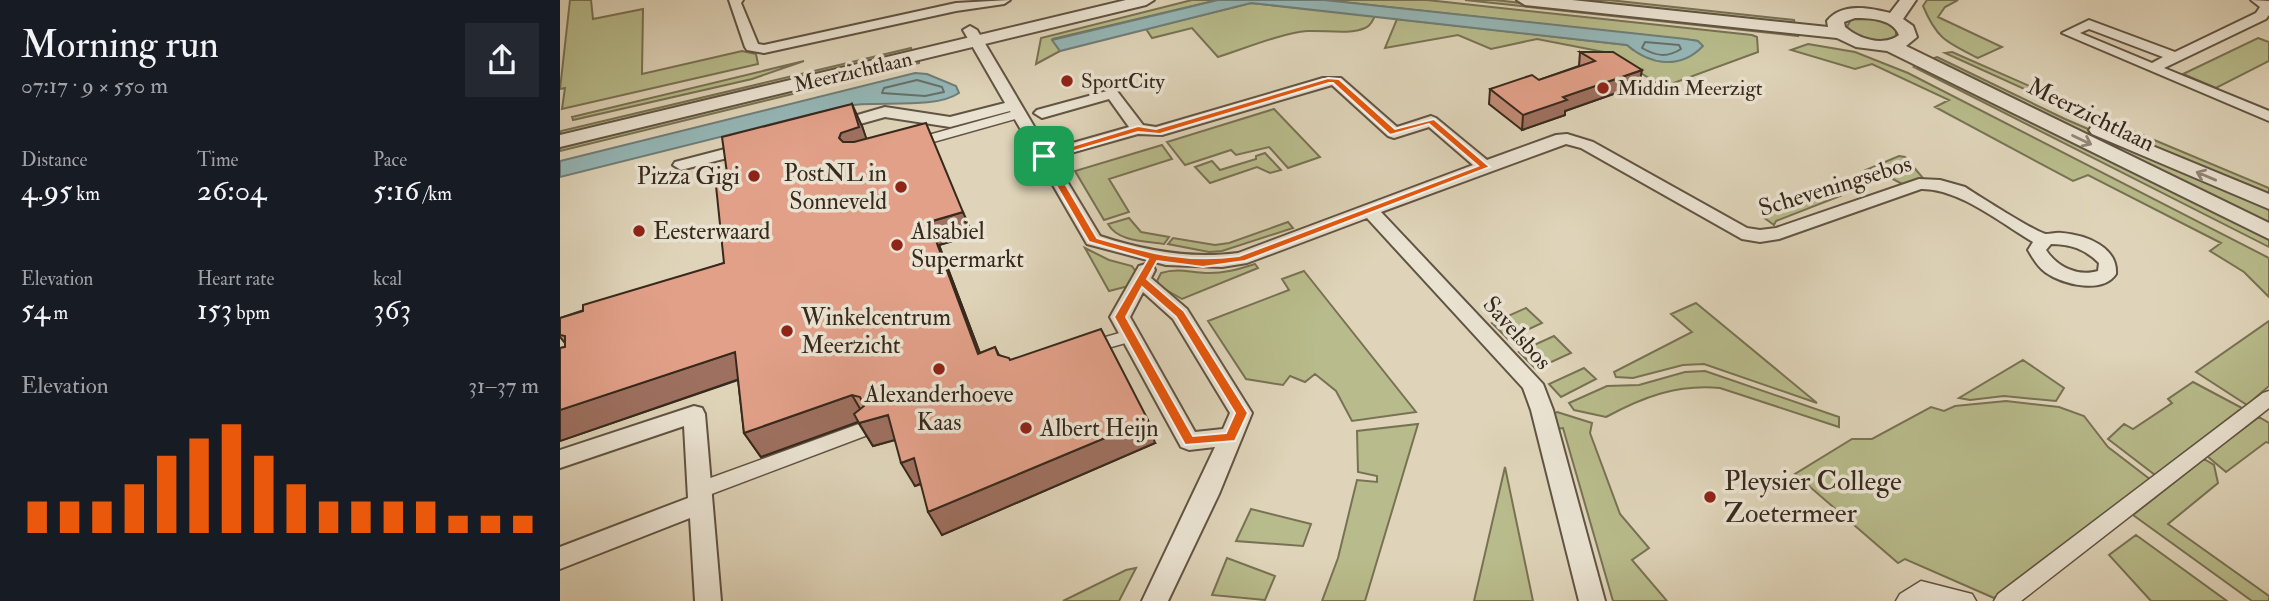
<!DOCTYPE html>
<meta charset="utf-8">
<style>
body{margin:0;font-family:"IM FELL Double Pica",serif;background:#242831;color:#f1f3f6;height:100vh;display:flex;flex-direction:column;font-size:26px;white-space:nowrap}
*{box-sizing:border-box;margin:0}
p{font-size:23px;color:#9ea1a6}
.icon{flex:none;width:38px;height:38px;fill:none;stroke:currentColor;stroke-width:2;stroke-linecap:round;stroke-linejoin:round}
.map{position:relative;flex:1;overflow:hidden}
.sheet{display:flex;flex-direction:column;background:#171b24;width:560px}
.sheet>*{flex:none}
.pin{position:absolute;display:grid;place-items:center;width:60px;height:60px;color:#fff;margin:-30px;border-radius:14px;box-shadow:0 4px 10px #0006}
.round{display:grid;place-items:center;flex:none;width:74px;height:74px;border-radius:0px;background:#242831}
.head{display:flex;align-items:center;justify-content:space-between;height:119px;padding:0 21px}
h1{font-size:38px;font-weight:600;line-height:52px}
.figures{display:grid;grid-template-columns:repeat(3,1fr);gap:10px;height:119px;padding:7px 21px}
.figures div{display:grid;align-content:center}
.figures b{font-size:30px;font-weight:600}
.figures small{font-size:19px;font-weight:400}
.figures p{font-size:19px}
.chart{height:196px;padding:14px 21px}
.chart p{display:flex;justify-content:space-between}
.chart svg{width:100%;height:126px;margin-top:7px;stroke:#ea580c;stroke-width:6}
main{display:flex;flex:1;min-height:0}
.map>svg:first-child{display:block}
</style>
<main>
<section class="sheet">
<div class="head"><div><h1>Morning run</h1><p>07:17 · 9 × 550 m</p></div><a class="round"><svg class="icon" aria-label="share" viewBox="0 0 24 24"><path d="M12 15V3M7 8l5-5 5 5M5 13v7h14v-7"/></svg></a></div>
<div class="figures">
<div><p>Distance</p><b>4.95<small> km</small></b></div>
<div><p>Time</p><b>26:04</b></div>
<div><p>Pace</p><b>5:16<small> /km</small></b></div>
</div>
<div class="figures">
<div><p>Elevation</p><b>54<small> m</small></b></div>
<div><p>Heart rate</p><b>153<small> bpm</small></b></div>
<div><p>kcal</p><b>363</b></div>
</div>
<div class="chart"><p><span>Elevation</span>31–37 m</p>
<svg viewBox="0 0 160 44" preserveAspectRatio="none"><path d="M5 44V33M15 44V33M25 44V33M35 44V27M45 44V17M55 44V11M65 44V6M75 44V17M85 44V27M95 44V33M105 44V33M115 44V33M125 44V33M135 44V38M145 44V38M155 44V38"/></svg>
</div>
</section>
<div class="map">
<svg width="1709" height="601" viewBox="0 0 1709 601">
<rect width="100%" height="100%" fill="#dfd4b9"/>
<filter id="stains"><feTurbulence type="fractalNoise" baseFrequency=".00286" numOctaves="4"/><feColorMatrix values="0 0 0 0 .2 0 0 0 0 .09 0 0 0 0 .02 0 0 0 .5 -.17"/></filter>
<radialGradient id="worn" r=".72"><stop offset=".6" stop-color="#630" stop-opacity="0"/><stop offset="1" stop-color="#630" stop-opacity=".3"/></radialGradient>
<path fill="#b8bb8b" stroke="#787254" stroke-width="2" d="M10 0H31L33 19 83 9 82 74 182 51 196 54 198 64 2 109 5 88 0 89Z
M632 0H658L493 39 500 51 476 64 481 38Z
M764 0H867L1192 35 1197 37 1198 52 1103 87 1049 53 977 39 931 49 898 35 825 48 837 19 1067 45 1073 50 1138 41Z
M905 0H935L1237 33 1238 36Z
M996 0H1049L1234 20 1235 25Z
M1367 0H1398L1385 7 1378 17 1442 47 1418 58C1386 42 1377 39 1363 6Z
M691 3 815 16C812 21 811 26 805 28 790 35 764 30 747 31 722 33 683 49 658 57L632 28 592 38 586 29Z
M1309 18 1324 21 1336 30V36C1320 44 1299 40 1287 27L1291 19Z
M1698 38 1709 42V61L1656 88 1623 74Z
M1248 44 1295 52 1348 73 1709 258V297L1684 272 1650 251 1661 243 1528 175 1513 181 1375 107 1389 100 1312 64 1295 69 1231 50Z
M351 48 353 53 0 138 1 131Z
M1392 52 1556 124 1709 188V194L1557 131 1385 53Z
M1377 57 1505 119 1709 207V224L1368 60Z
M359 60V63L0 151V147Z
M244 61 192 79 13 120 12 117Z
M1359 65 1709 239V247L1354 67Z
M714 109 760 157 728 168 709 147 676 155 671 150 625 165 607 142Z
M602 145 612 159 549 179 569 212 544 220 515 171Z
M705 153 721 170 710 173 697 167 650 183 635 167 652 161 660 170 696 159V156Z
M1339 156 1345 157 1363 178 1344 185 1329 177 1323 180 1306 170Z
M1268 189 1280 196 1216 221 1214 225 1203 217Z
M569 218 581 232 609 237 604 244C585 241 558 242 548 224Z
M728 222 733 228 662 251 649 252 608 244 613 238 655 245 669 243Z
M525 248 549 260 572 266 576 272 569 286 549 291Z
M695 264 698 268 622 299 601 287 597 281 601 273C617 268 629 272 645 273 663 274 679 269 695 264Z
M744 271 856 412 792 421 776 391 755 374 745 382 730 376 723 385 686 379 648 321 729 290 722 279Z
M1136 303 1257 403 1144 364 1123 365 1073 378 1056 377 1054 372 1132 332 1111 314Z
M966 308 982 323 948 339 932 323Z
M1709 321V386L1687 405 1636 372Z
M994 336 1011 353 976 369 959 352Z
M1463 360 1504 388 1496 401 1444 396 1410 400 1399 398Z
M1024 368 1036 379 1001 397 989 384Z
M1145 371 1279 417V427L1160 388C1117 384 1083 397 1046 417L1014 410 1009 403 1047 386 1079 385 1125 372Z
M1633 382 1682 408 1595 475 1548 439 1564 424 1573 429 1612 403 1608 399Z
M1446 401 1499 407 1524 416 1548 447 1591 480 1434 598 1345 559 1338 563 1235 474 1292 439H1312L1371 407 1384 411 1395 406Z
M997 412 1032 423 1030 433 1060 514 1089 548 1072 560 1107 601H1053L1003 428 996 429 991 416Z
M1699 417 1709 423V443L1706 442 1666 472 1647 456Z
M858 424 805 601H762L778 558 797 480 817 482V476L798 472 797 431Z
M1644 459 1654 465 1658 483 1608 524 1709 596V601H1692L1573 515Z
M945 467 973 601H914Z
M691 509 751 524 743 546 676 541Z
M1576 535 1667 601H1591L1549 555Z
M667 558 715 576 705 600 652 595Z
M576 568 559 601H503L566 570Z"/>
<path fill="#95b7b7" stroke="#6f7e79" stroke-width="2" d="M658 0H764L1126 39 1138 41 1143 46C1120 70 1090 65 1067 45L691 3 500 51 492 40Z
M355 73 367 74 396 86 399 93C374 110 317 100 284 106L0 177V161Z"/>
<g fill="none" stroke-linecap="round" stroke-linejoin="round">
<path stroke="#66706a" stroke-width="2" d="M1085 42 1119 45 1121 49C1107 58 1096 56 1082 48Z
M357 80 382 87 384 92 365 96 322 93 324 88Z"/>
<defs>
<path id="pedestrian" d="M458 110 464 114 462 117 352 148 346 144 347 141Z
M570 330 578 336 576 340 527 354 521 352 519 348 521 344Z
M1709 391V408L1461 601H1434L1438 594 1703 393Z
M307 421 313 423 316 428 313 433 141 498 134 496 131 490 134 484Z
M1361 581 1412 594 1416 601H1336L1340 594Z"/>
<path id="minor" d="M169 0H183L181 3 198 44 204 45 396 3 450 0 444 4 396 11 204 53 187 50 185 47Z
M1691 0 1709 1V15L1706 19 1604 68 1709 111V121L1502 33 1529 20 1615 52 1696 13 1700 7ZM1529 29 1603 57 1592 63 1520 33Z
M410 26 417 30 488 150 569 127 549 99 482 118 474 113 477 110 547 91H557L583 125 596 127 763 78H781L837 127 871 116 876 118 927 160 996 135 1007 134 1033 142 1187 228 1200 230 1216 228 1359 179 1380 180 1405 187C1417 195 1477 233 1486 234 1490 234 1497 232 1502 233 1526 235 1558 247 1556 274 1542 295 1502 284 1485 272 1477 266 1473 258 1468 250L1473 242C1441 223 1398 188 1361 189L1219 239 1200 242 1182 239 1021 148 1006 144 821 212 983 384 993 410 1045 601H1019L971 410 963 388 807 218 687 263 662 267 606 265 527 244 450 111 390 127 325 117 275 131 270 129 267 126 270 123 325 107 390 117 445 103 403 30ZM772 85 828 136 834 138 869 127 913 165 678 253C630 259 585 251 540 236L493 158 578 134 602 135ZM1491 244C1510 244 1525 249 1539 263L1538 271C1518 277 1497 267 1486 250Z
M188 143 196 148 194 151 121 170 113 165 115 162Z
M586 264 593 266 595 270 591 278 627 309 692 413 659 494 608 601H582L655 447 629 450 621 447 550 317 579 266ZM583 292 613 319 670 413 663 429 635 432 570 317Z
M134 406 142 408 145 414 161 601H135L130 518 0 569V547L128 498 124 426 0 468V450Z"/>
<path id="tertiary" d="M566 0H594L586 5 0 147V135Z
M957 0H1012L1268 27 1267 21C1282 2 1310 8 1330 13L1340 0H1356L1343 19 1353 26 1357 37 1346 46 1709 223V239L1327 51 1296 47 1277 38 965 5ZM1295 18C1311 18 1333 19 1339 35 1323 47 1299 39 1285 27L1284 22Z
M1539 124 1709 194V209L1532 134 1529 130 1532 126Z"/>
</defs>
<use href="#pedestrian" stroke="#615443" stroke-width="3"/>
<use href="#minor" stroke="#615443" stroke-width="4"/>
<use href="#tertiary" stroke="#615443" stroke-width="4"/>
<use href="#pedestrian" fill="#eae3d2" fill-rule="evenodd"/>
<use href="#minor" fill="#eae3d2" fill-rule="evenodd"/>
<use href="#tertiary" fill="#eae3d2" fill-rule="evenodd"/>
</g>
<path fill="#c28a76" stroke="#37291c" stroke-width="2" d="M1020 52 1079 85 1005 111V115L962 130 929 104 930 89 979 80 1019 66Z
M302 126 306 139 413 235 379 245 420 353 435 347 439 355 450 360 595 443 382 535 361 484 355 486 335 440 313 446 298 422 201 457 184 433 178 380 0 441V348L5 347V343L0 337V318L164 263 167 173Z"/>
<path fill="#9e7060" stroke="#37291c" stroke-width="2" d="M1082 70 1079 85 1005 111V115L962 130 963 115 1003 97Z
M292 104 302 126 310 149 292 155 279 138Z
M403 212 413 235 379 245 429 377 418 354 369 222Z
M175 352 191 375 0 441V410Z
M292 395 306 419 201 457 184 433Z
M328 415 342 438 313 446 299 423Z
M588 420 595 443 382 535 368 512Z
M354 458 367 481 355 486 341 463Z"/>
<path fill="#e2a089" stroke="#37291c" stroke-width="2" d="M1020 52H1053L1082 70 1003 97 1007 100 963 115 930 89 972 75 979 80 1035 61Z
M292 104 299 127 281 133 279 138 283 142H294L366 123 403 212 369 222 418 354 435 347 438 355 449 358 450 360 541 329 588 420 368 512 354 458 341 463 328 415 299 423 294 414 304 406 300 397 292 395 184 433 175 352 0 410V348L5 347V336L0 335V318L23 311V305L164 263 155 176 167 173 162 137Z"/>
<defs><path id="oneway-shaft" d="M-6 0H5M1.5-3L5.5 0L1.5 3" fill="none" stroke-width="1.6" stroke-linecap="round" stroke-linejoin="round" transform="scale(1.75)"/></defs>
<g stroke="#908677">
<use href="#oneway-shaft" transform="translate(1522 140) rotate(26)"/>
<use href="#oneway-shaft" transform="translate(1646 176) rotate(-157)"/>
</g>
<path fill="#ea580c" stroke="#fff" stroke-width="2" fill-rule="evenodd" d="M768 78 779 79 835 129 874 119 930 167 685 261 643 267 597 261 587 279 624 311 688 413 675 441 625 445 554 317 588 259 529 242 479 156 578 126 596 129ZM769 83H773L830 135 869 124 918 166 679 256C623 263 590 253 537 238L490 158 578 132 600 134ZM582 287 616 317 675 413 666 433 633 436 566 317Z"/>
<g fill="#8f2418" stroke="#eae3d2" stroke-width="2.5">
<circle cx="507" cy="81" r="7"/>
<circle cx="1043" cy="88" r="7"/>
<circle cx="194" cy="176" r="7"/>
<circle cx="341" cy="187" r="7"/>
<circle cx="79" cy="231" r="7"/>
<circle cx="337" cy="245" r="7"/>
<circle cx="227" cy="331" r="7"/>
<circle cx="379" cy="369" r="7"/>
<circle cx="466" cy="428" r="7"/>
<circle cx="1150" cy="497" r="7"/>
</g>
<g text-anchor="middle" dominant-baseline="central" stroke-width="7" stroke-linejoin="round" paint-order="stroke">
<g font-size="21" fill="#37291c" stroke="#eae3d2">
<text transform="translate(293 72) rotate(-13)">Meerzichtlaan</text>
</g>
<g font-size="21" fill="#37291c" stroke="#eae3d2" text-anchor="start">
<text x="521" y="81">SportCity</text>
<text x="1057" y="88">Middin Meerzigt</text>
</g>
<g font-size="24" fill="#37291c" stroke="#eae3d2">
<text transform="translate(1531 115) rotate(26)">Meerzichtlaan</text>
<text transform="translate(1275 186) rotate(-17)">Scheveningsebos</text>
<text transform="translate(957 333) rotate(48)">Savelsbos</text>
</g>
<g font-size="24" fill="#37291c" stroke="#eae3d2" text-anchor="start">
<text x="327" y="173" text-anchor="end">PostNL in<tspan x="327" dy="28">Sonneveld</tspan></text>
<text x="180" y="176" text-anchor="end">Pizza Gigi</text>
<text x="93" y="231">Eesterwaard</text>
<text x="351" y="231">Alsabiel<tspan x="351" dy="28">Supermarkt</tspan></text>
<text x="241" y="317">Winkelcentrum<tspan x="241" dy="28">Meerzicht</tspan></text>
<text x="379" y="394" text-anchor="middle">Alexanderhoeve<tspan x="379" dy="28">Kaas</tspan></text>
<text x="480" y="428">Albert Heijn</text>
</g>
<g font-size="28" fill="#37291c" stroke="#eae3d2" text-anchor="start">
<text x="1164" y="481">Pleysier College<tspan x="1164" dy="32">Zoetermeer</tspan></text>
</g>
</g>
<rect width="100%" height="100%" filter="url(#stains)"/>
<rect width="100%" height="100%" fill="url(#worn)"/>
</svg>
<div class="pin" style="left:484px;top:156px;background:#1e9e55"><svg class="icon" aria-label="arrive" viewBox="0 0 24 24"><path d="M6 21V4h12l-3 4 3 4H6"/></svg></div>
</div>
</main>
